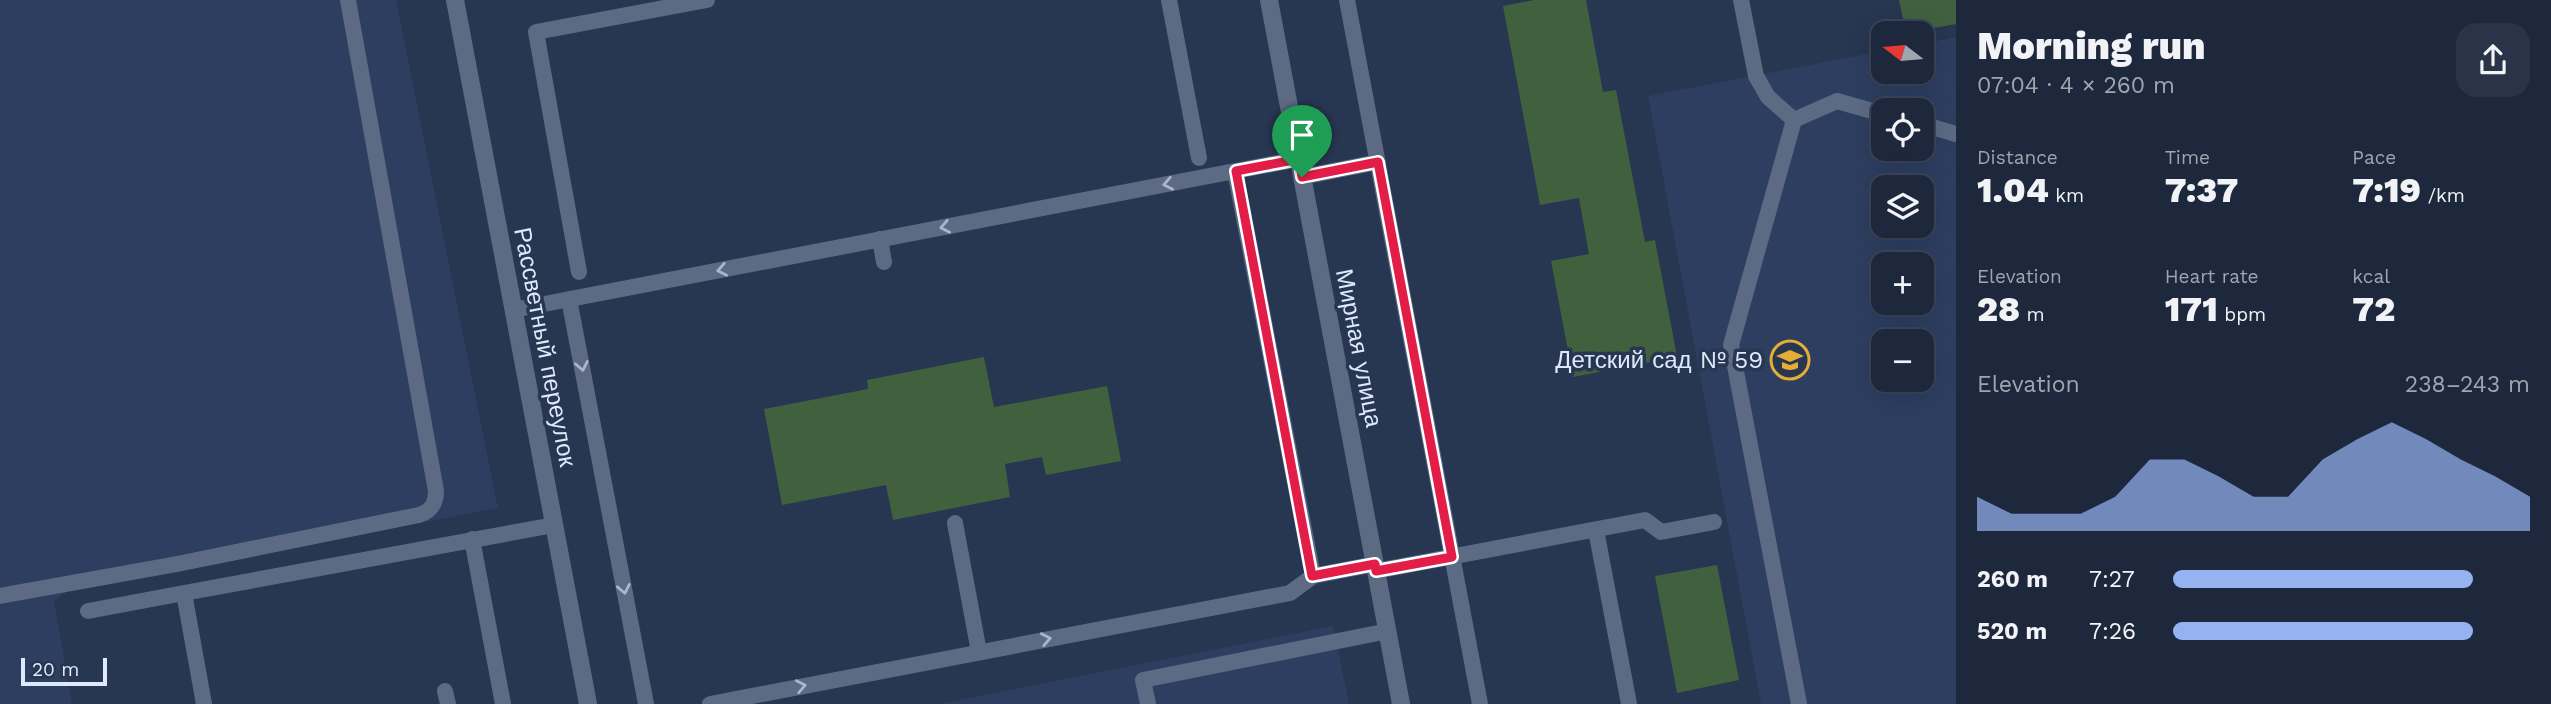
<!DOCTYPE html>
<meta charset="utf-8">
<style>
body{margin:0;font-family:"Work Sans",sans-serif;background:#2a3448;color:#f1f3f6;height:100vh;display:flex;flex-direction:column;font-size:26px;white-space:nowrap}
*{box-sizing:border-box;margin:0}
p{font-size:23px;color:#a0a6b0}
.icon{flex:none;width:38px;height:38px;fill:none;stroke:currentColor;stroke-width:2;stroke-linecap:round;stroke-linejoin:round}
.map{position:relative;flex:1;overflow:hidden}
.details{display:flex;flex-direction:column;background:#1d283d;width:595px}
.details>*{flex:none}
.needle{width:46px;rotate:286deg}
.buttons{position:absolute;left:1871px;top:21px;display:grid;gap:14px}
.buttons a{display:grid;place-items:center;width:63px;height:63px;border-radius:14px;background:#1d283d;box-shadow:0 7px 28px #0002,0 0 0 2px #3b4457;font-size:35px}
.scale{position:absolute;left:21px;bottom:18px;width:86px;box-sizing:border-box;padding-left:7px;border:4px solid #dfe9fb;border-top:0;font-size:19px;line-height:24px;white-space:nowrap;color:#dfe9fb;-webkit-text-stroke:5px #273651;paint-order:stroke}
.pin{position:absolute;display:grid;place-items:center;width:60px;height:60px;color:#fff;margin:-72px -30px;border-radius:50% 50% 50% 0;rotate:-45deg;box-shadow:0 0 7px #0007}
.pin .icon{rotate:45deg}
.round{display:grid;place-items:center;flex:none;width:74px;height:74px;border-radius:21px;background:#2a3448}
.summary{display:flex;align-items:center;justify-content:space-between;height:119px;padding:0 21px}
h1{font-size:38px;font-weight:800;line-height:52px}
.stats{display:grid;grid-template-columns:repeat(3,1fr);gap:10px;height:119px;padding:7px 21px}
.stats div{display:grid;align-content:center}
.stats b{font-size:35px;font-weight:800}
.stats small{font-size:19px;font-weight:400}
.stats p{font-size:19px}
.chart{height:196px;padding:14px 21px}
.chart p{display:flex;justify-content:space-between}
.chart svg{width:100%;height:126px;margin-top:7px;fill:#95b2f1;opacity:.7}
ul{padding:0 21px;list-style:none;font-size:23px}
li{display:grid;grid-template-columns:112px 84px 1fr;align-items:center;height:52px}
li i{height:18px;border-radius:9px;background:#95b2f1}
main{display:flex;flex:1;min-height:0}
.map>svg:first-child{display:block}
</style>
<main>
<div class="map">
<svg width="1956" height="704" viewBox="0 0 1956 704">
<rect width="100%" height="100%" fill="#273651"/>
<path fill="#2d3e60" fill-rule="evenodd" d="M0 0H396L498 508 69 590 54 601 72 704H0Z
M1956 37V704H1761L1648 96 1883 51V72H1922V44ZM1883 110H1922V149H1883ZM1883 187H1922V226H1883ZM1883 264H1922V303H1883ZM1883 341H1922V380H1883Z
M1333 626 1349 704H939Z"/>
<path fill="#41613e" d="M1534 0H1586L1603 92 1616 90 1645 242 1655 240 1677 357 1573 377 1551 261 1589 254 1579 198 1540 205 1503 6Z
M1899 0H1956V24L1906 33Z
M984 357 994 407 1107 386 1121 461 1046 475 1042 457 1005 464 1010 497 893 520 886 485 782 505 764 409 868 389 867 380Z
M1717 565 1739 680 1677 693 1655 576Z"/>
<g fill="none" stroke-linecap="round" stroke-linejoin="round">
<path stroke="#5c6a84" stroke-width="16" d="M1169 0 1199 158
M1347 0 1480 704
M1741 0 1756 76 1768 97 1794 120
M1794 120 1731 345 1799 704
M1794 120 1837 101 1883 114
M1922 124 1956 134
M1299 159 1235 171 1313 576
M1302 177 1378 162
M880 239 884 262
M579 272 536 32 707 0
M569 299 646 704
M513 310 1235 171
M955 523 979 652
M1596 530 1629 704
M472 539 503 704
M1376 571 1645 520 1661 532 1714 522
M0 596 177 564 419 515C431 511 436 504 436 491L348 0
M88 611 184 593
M445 691 448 704
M204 704 184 593 554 525
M710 704 1290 593 1313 576 1375 564
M1148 704 1143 680 1388 631"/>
<path stroke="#5c6a84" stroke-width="18" d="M455 0 588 704
M1269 0 1401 704"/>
</g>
<defs><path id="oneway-chevron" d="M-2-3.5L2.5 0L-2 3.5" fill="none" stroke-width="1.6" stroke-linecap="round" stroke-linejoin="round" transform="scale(1.75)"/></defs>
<g stroke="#abb6cb">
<use href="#oneway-chevron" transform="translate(1168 184) rotate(169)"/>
<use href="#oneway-chevron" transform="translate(945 227) rotate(169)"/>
<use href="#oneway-chevron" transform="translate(722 270) rotate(169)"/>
<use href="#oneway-chevron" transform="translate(582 366) rotate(79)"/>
<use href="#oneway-chevron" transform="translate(624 589) rotate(79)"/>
<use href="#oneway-chevron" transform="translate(1046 639) rotate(-11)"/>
<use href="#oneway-chevron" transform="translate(801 686) rotate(-11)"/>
</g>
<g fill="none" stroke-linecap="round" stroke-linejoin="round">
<defs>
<path id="route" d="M1299 159 1302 177 1378 162 1452 557 1376 571 1375 564 1312 576 1236 171Z"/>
</defs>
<use href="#route" stroke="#fff" stroke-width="14"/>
<use href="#route" stroke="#e11d48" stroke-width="9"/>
</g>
<defs>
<symbol id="school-ring" viewBox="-11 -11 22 22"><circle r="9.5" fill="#273651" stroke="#e5ad35" stroke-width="1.5"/><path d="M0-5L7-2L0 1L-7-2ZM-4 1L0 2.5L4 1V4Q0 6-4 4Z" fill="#e5ad35"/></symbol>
</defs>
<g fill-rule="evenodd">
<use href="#school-ring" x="1768" y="338" width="44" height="44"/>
</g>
<g text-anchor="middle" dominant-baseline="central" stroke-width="7" stroke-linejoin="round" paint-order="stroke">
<g font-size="24" fill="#dfe9fb" stroke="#273651">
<text transform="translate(545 347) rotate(79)">Рассветный переулок</text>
<text transform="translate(1359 348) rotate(79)">Мирная улица</text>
</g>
<g font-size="24" fill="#dfe9fb" stroke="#273651" text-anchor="end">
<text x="1763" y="360">Детский сад № 59</text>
</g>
</g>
</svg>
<div class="buttons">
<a><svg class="needle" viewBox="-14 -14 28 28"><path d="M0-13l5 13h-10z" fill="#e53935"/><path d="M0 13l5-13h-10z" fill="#a0a6b0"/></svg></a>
<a><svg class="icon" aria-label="locate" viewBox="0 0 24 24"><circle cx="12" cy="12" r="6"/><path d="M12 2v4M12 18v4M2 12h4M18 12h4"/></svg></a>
<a><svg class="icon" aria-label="layers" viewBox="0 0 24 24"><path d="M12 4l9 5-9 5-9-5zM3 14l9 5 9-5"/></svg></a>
<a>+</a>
<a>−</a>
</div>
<div class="scale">20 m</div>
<div class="pin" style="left:1302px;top:177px;background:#1e9e55"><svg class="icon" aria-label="arrive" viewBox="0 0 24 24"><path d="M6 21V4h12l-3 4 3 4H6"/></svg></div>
</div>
<section class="details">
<div class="summary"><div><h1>Morning run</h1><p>07:04 · 4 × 260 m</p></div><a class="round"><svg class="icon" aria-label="share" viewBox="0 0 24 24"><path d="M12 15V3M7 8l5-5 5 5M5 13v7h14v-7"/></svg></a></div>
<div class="stats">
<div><p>Distance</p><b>1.04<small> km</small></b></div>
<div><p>Time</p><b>7:37</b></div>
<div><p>Pace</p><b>7:19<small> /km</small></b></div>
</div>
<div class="stats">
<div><p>Elevation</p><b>28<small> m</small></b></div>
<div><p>Heart rate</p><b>171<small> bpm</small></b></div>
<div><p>kcal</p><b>72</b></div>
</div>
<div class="chart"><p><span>Elevation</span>238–243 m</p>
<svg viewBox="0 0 160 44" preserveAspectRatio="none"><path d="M0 44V32L10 38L20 38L30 38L40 32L50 19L60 19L70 25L80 32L90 32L100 19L110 12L120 6L130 12L140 19L150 25L160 32V44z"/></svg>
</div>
<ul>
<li><b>260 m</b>7:27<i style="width:84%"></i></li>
<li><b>520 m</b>7:26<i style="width:84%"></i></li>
</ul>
</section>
</main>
